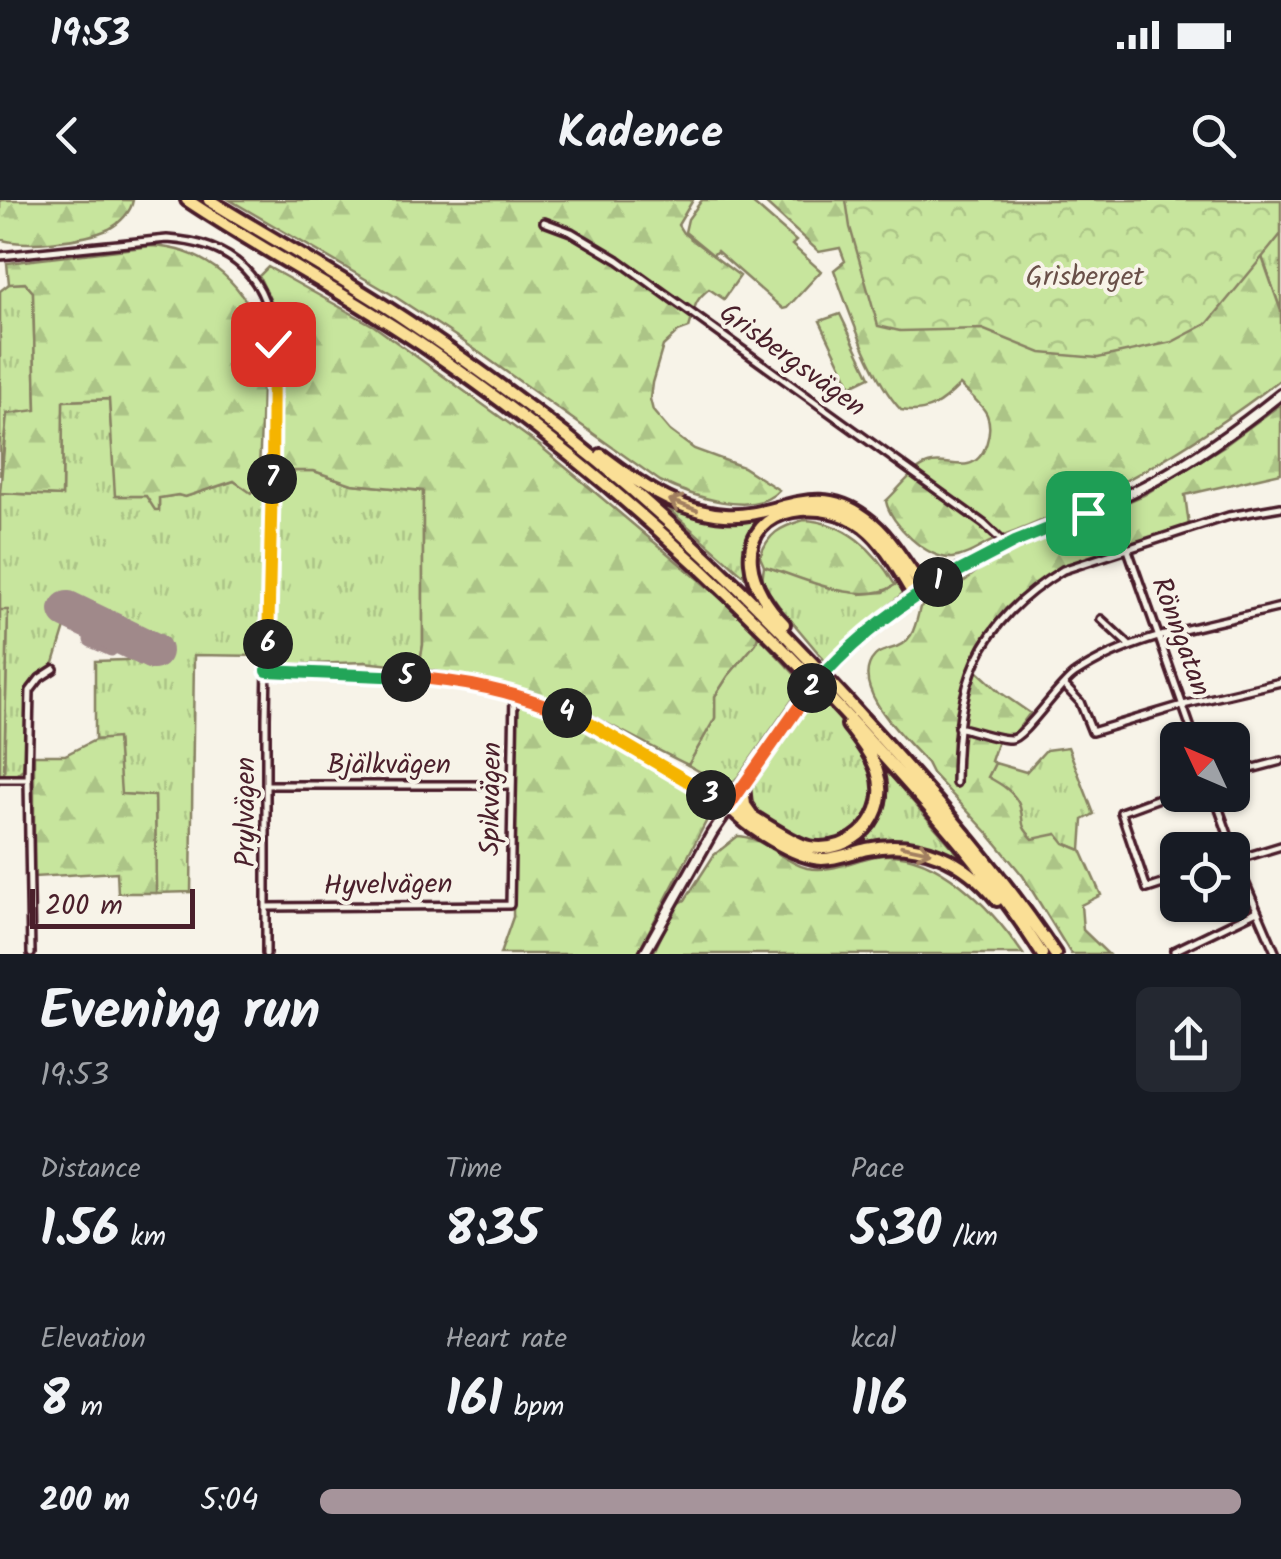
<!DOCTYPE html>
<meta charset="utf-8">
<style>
body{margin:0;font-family:Kalam,sans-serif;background:#242831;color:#f1f3f6;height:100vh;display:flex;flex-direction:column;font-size:38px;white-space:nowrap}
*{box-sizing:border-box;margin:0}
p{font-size:32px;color:#9ea1a6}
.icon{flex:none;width:55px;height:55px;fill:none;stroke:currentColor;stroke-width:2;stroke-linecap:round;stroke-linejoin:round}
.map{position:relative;height:754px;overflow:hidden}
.drawer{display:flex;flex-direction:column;background:#171b24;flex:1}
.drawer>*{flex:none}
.needle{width:65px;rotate:314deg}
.buttons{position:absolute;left:1160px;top:522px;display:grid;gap:20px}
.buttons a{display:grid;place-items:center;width:90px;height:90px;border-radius:15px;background:#171b24;box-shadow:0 2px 8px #0004;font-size:50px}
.scale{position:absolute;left:30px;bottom:25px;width:165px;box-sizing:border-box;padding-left:10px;border:5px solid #4a1f2b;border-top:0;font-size:28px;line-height:35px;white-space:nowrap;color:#4a1f2b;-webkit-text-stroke:8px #f7f3e8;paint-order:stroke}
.pin{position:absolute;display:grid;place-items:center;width:85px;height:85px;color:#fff;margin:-42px;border-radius:20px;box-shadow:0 5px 15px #0006}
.km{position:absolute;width:50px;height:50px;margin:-25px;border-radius:50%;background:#222;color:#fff;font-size:28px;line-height:50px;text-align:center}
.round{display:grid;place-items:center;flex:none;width:105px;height:105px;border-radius:15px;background:#242831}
.summary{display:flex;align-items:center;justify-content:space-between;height:170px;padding:0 40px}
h1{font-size:55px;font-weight:800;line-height:75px}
.figures{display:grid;grid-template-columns:repeat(3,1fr);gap:15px;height:170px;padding:10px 40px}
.figures div{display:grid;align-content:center}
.figures b{font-size:50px;font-weight:800}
.figures small{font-size:28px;font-weight:400}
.figures p{font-size:28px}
ul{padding:0 40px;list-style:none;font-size:32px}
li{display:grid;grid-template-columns:160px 120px 1fr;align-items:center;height:75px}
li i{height:25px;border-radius:12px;background:#a6949b}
.status{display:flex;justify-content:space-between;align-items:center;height:70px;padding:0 50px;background:#171b24;direction:ltr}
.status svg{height:28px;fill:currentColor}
header{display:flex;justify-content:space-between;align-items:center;height:130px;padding:0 40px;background:#171b24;font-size:45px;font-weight:800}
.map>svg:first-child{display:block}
</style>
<div class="status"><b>19:53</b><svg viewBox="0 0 49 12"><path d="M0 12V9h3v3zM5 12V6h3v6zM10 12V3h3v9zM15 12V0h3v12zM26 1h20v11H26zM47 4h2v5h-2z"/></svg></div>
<header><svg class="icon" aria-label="back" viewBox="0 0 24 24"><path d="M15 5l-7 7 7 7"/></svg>Kadence<svg class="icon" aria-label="search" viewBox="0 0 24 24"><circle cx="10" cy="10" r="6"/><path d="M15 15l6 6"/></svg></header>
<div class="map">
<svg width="1281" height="754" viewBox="0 0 1281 754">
<defs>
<pattern id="grass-tufts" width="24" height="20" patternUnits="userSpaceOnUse" patternTransform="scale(2.5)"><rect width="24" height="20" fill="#c7e59d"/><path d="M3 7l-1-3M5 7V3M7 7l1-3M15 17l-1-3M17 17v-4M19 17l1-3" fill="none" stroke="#acc487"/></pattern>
<pattern id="forest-firs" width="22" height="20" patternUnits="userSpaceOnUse" patternTransform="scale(2.5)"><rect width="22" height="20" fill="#c7e59d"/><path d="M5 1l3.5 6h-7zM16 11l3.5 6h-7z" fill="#acc487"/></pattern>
<pattern id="park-crowns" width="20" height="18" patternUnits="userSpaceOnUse" patternTransform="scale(2.5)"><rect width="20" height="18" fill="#c7e59d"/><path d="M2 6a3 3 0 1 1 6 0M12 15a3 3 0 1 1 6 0" fill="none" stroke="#acc487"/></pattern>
</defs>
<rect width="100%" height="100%" fill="#f7f3e8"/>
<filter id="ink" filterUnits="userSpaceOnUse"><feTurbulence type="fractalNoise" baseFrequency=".01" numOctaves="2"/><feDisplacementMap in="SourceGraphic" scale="20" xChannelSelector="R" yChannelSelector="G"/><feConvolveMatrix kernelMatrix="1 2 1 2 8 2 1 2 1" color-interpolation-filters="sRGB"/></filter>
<g filter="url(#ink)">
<path fill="url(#grass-tufts)" stroke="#888264" stroke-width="2.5" d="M1242 0 1281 21V111Z
M25 83 33 92 36 211 7 214 0 276V91L9 84Z
M109 199 116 296H146L159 310V298L178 295 185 297 234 281 251 292 268 283 264 456 194 455 191 692 156 693 155 597 120 594 117 539 95 540V461L157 459V441L68 401 65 403 63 411 66 424 54 463 32 483 25 497 26 552 23 569 17 574 4 575 8 411 0 410V293L62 296 63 201Z
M276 271H314L352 284 423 291V445L419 468 364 462 284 465 273 453Z
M665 306C707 322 721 322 766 317 750 334 746 353 744 376Z
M764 366 860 394 884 392 898 382 903 393 826 462 779 406 762 382Z
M758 435 800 480 795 496 738 577 731 584 713 579 688 565 715 518V496L728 476 756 443Z
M816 492C842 522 897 582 865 621 855 633 841 642 825 643 807 644 750 616 747 597 746 593 748 586 750 582L794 519Z
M1068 547 1094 614 1083 620 1081 650 1064 643 1033 639 1021 626 1020 609 988 577 995 563 1026 572 1046 550Z
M883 567 970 668C932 643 894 640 850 647 881 631 896 600 883 567Z"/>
<path fill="url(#forest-firs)" stroke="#888264" stroke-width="2.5" d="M0 0H133C131 12 120 23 109 29 86 40 23 48 0 39Z
M230 0H693L678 25 683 33 740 76 724 99 709 89C692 102 695 110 689 128L678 132 663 146 652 183 650 199 653 211 670 231 694 249 743 267 779 290C754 319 689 295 660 281L460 139 391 94Z
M762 0H1242L1281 111V179C1191 248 1107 297 1001 337 984 343 970 356 952 358 928 360 890 324 886 301 898 290 913 269 928 264 941 259 955 267 968 264 986 260 993 230 987 215 983 205 968 193 960 185 942 203 927 215 901 210 871 178 849 111 834 70L845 61 840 48 819 52Z
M152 46C207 49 249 86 262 140 266 154 262 172 262 186 261 220 261 254 257 288L251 293 234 281 185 297 178 295 159 298V310H155L146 296H115L109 199 63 201 62 296 0 293 7 214 36 210 33 92 25 83 9 84 7 63Z
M268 67 374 126 539 245 724 401 758 435 756 443 728 476 715 496V518L688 565C642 543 597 515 548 499 506 484 462 477 419 468L423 445V291L352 284 314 271H276L280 137 276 112 259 76Z
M1281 204V273L1185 295 1190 333C1127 352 1053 365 1008 417 994 433 985 452 976 470L1001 493 1030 513 1015 533 1000 535 991 561 995 563 988 577C1001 584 1015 592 1020 607 1025 625 1018 623 1033 639L1057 634 1064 643 1081 650 1101 695 1081 705 1083 730 1108 754H1071L1023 676 987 632 932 573 927 563C908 542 846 486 875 456 880 451 884 451 890 449 913 443 915 428 920 407L966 380 989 361 1144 295 1224 246Z
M804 320C845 322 875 349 895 385 861 408 801 377 764 366L760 357C768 333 780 327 804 320Z
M0 410H8L4 575H0Z
M524 500 564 517 694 591C704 599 708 605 708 618L637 754H500L513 717 515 509Z
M117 538 121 594 155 596 156 693H118L117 672 34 677V555H65L95 540Z
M738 636C764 637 782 662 807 668 831 673 853 660 876 656 935 646 993 710 1023 754H653L676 705 685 700 714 655Z"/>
<path fill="url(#park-crowns)" stroke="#888264" stroke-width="2.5" d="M846 0H1281V34L1269 49 1208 123 1172 142 1098 158 1041 153 982 129 900 131 878 126 850 27Z"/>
<path fill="#c7e59d" stroke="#888264" stroke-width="2.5" d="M702 0H749L796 41 792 45 821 71 787 108 783 109 717 51 713 55 685 32 688 19Z
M840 114 870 177 851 186 820 121Z"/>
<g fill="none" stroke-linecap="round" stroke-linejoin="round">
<path stroke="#a0898a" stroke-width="15" d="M91 440 111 449"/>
<path stroke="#a0898a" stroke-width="38" d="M68 410 153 451"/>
<defs>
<path id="street" d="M544 22 571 32 618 60 984 324 1007 346
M0 56 167 39C233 43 270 77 273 144L266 518V754
M1127 347 1195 540
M1101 419 1130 446
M267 471C353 474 444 470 526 497 599 521 665 566 729 606
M1064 485 1080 502 1092 532 1183 505 1281 482
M958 527C970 530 1000 540 1011 539 1023 539 1059 484 1075 474 1133 435 1214 424 1281 407
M1232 574 1281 561
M0 579H28
M956 583C957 484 975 424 1063 370L1229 316 1281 307
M266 585H512
M1178 591 1121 612 1147 689 1178 679
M1214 595 1245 682 1276 754
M1232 661 1281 646
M266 707 510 705 514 493
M31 754 28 579 30 491 40 478 54 469
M1175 754 1174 751 1257 711"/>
<path id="secondary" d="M835 463C871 429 908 397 951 374 1016 338 1088 317 1154 281 1199 257 1241 226 1281 194
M644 754 712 633 806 497"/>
<path id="highway" d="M187 0C266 53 352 96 431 151 596 264 742 399 876 548 935 613 995 679 1042 754
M209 0C275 41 345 79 409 122 451 150 493 180 533 210 660 305 774 418 879 536 942 606 1003 676 1055 754
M601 255C638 283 677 312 725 315 777 319 814 279 866 318 891 336 906 366 924 390
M784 424C768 408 753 385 751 363 745 302 829 298 864 327 886 344 900 373 915 397
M743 586 745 605 752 615
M729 606C746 627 795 658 822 659 837 659 853 652 867 649 918 638 965 660 997 700
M731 607 742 610C758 619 793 644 809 647 853 655 892 615 877 571 872 555 858 538 848 525"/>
</defs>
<use href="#street" stroke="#4a1f2b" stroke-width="12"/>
<use href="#secondary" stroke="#4a1f2b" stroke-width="15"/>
<use href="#highway" stroke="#4a1f2b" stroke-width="18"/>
<use href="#street" stroke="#f7f3e8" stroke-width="5"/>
<use href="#secondary" stroke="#f7f3e8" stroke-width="8"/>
<use href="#highway" stroke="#fadf96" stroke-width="10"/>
<defs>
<path id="secondary-bridge" d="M806 497 835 463"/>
</defs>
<use href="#secondary-bridge" stroke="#4a1f2b" stroke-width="15" stroke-linecap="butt"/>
<use href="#secondary-bridge" stroke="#f7f3e8" stroke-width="8"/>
</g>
<defs><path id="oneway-shaft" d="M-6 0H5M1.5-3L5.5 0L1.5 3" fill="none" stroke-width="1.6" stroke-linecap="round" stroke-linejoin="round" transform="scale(2.5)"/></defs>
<g stroke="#a27f60">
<use href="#oneway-shaft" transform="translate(683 305) rotate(-159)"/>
<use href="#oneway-shaft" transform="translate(916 649) rotate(12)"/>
</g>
</g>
<g fill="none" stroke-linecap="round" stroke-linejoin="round" filter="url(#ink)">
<defs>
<path id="split-1" d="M938 382 1015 342 1088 313"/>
<path id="split-2" d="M812 488C847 446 891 411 938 382"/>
<path id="split-3" d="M711 595 729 606 812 488"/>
<path id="split-4" d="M567 513 587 522 711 595"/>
<path id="split-5" d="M406 477C465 481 512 491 567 513"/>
<path id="split-6" d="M268 444 267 471 406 477"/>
<path id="split-7" d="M268 444 272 279"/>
<path id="split-8" d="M272 279 273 144"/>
</defs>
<use href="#split-1" stroke="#fff" stroke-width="20"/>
<use href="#split-2" stroke="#fff" stroke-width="20"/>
<use href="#split-3" stroke="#fff" stroke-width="20"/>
<use href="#split-4" stroke="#fff" stroke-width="20"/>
<use href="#split-5" stroke="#fff" stroke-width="20"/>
<use href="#split-6" stroke="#fff" stroke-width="20"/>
<use href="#split-7" stroke="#fff" stroke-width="20"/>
<use href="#split-8" stroke="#fff" stroke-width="20"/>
<use href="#split-1" stroke="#22a559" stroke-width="12"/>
<use href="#split-2" stroke="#22a559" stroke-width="12"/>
<use href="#split-3" stroke="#f0652b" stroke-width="12"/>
<use href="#split-4" stroke="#f5b400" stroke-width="12"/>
<use href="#split-5" stroke="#f0652b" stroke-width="12"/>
<use href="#split-6" stroke="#22a559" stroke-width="12"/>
<use href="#split-7" stroke="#f5b400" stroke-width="12"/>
<use href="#split-8" stroke="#f5b400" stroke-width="12"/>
</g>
<g text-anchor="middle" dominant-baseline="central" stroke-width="8" stroke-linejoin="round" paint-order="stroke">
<g font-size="28" fill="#695048" stroke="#f7f3e8">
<text x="1085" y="77">Grisberget</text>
</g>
<g font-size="28" fill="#4a1f2b" stroke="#f7f3e8">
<text transform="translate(792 161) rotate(36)">Grisbergsvägen</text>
<text transform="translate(1180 437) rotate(70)">Rönngatan</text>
<text x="389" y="565">Bjälkvägen</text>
<text transform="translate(492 599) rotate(-89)">Spikvägen</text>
<text transform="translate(246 612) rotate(-90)">Prylvägen</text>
<text transform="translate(388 686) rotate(-1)">Hyvelvägen</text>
</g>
</g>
</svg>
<div class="buttons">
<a><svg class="needle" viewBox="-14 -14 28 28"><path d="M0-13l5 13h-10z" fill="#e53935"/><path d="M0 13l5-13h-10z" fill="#9ea1a6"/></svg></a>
<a><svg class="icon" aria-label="locate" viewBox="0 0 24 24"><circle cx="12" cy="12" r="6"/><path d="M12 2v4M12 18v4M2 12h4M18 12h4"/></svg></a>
</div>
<div class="scale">200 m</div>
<div class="pin" style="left:1088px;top:313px;background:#1e9e55"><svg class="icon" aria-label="arrive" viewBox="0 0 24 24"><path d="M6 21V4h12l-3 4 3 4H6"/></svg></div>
<div class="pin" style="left:273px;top:144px;background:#d93025"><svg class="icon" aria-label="check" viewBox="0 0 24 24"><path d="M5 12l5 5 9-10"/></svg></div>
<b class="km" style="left:938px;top:382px">1</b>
<b class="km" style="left:812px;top:488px">2</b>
<b class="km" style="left:711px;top:595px">3</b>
<b class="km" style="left:567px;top:513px">4</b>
<b class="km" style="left:406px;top:477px">5</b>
<b class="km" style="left:268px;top:444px">6</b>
<b class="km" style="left:272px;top:279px">7</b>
</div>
<section class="drawer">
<div class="summary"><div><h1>Evening run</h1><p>19:53</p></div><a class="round"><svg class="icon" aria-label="share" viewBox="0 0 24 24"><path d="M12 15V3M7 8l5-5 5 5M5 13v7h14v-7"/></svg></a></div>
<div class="figures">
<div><p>Distance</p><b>1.56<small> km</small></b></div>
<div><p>Time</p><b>8:35</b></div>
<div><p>Pace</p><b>5:30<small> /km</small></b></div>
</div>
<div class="figures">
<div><p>Elevation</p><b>8<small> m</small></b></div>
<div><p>Heart rate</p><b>161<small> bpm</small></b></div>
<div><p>kcal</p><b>116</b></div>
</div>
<ul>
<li><b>200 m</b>5:04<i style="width:100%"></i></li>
</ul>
</section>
